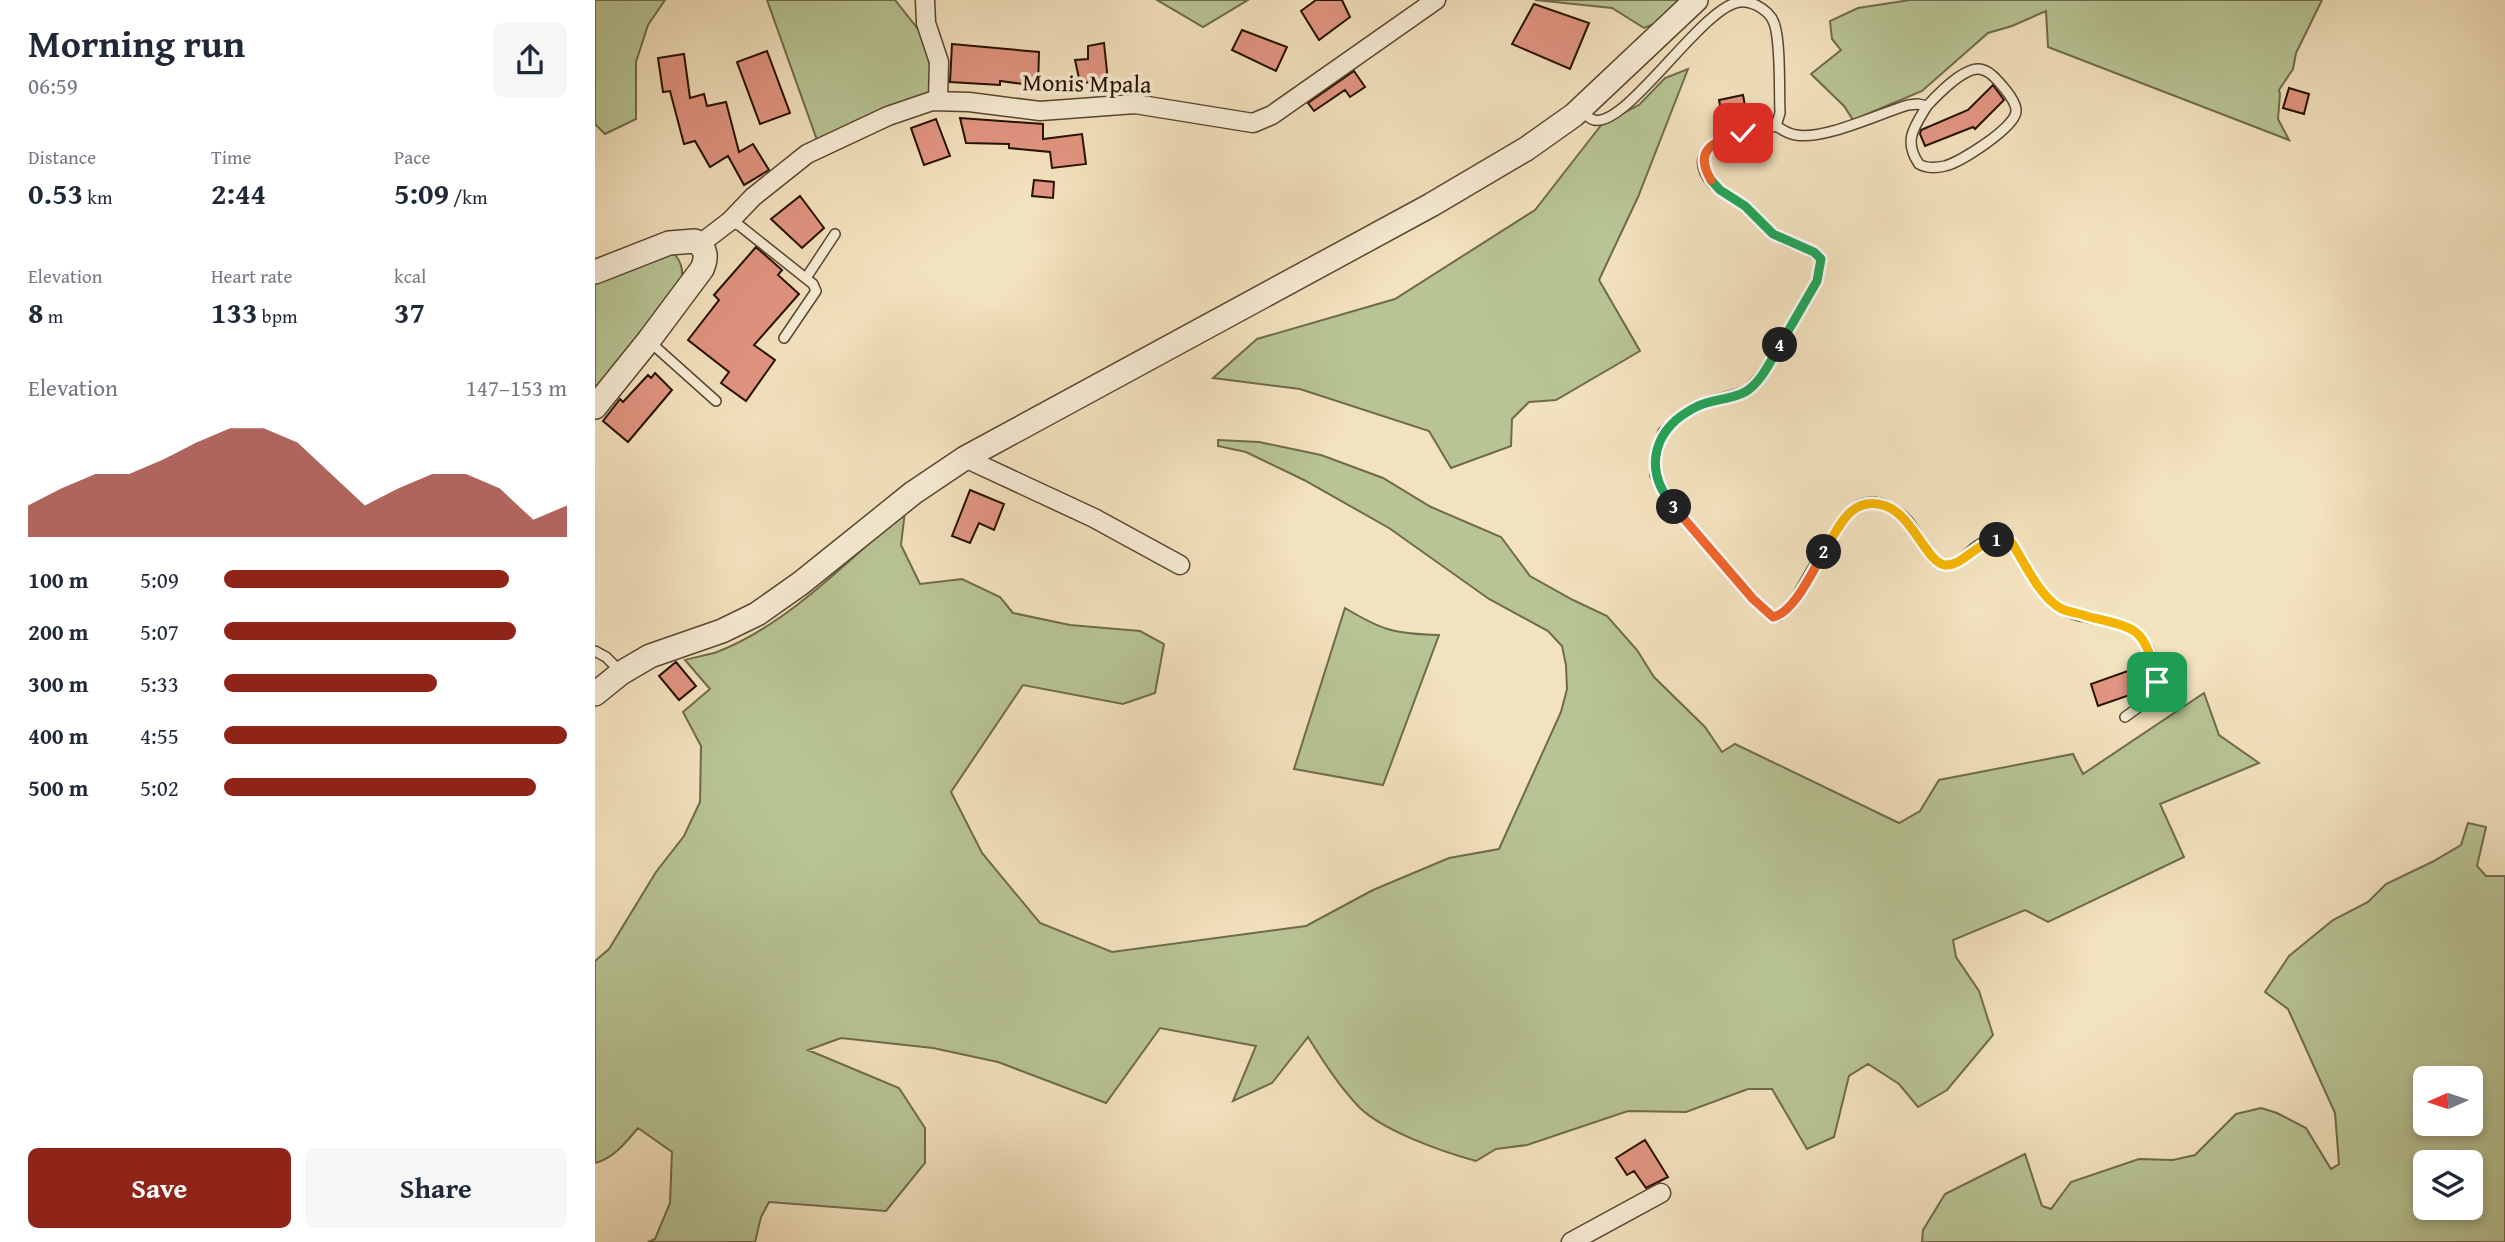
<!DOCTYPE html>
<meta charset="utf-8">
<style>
body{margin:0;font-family:"Gentium Book Plus",serif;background:#f6f6f7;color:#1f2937;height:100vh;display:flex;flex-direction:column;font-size:26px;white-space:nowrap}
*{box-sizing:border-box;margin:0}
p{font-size:23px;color:#747a83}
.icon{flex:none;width:38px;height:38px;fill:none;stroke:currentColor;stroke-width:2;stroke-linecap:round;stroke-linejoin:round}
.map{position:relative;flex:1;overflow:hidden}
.sheet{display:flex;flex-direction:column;background:#fff;width:595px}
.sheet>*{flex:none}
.needle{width:46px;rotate:267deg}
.fabs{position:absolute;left:1818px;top:1066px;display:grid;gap:14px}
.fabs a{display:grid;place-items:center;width:70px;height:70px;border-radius:10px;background:#fff;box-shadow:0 4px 10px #0003;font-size:35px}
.pin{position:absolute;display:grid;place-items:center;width:60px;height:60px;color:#fff;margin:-30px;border-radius:14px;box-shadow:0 4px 10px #0006}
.km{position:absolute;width:35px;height:35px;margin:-18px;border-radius:50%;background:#222;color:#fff;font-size:19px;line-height:35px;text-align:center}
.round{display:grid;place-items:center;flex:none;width:74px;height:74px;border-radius:10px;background:#f6f6f7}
.overview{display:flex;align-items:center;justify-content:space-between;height:119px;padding:0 28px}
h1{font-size:38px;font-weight:700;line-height:52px}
.figures{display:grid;grid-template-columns:repeat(3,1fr);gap:10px;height:119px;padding:7px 28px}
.figures div{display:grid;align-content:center}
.figures b{font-size:30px;font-weight:700}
.figures small{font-size:19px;font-weight:400}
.figures p{font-size:19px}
.chart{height:196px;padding:14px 28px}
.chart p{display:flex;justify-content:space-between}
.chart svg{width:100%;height:126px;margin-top:7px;fill:#8f2418;opacity:.7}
.button{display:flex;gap:14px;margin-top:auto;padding:14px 28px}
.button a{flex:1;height:80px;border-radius:10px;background:#8f2418;color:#fff;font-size:28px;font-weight:700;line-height:80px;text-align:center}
.button a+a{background:#f6f6f7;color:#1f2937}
ul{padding:0 28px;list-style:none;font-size:23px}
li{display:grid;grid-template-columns:112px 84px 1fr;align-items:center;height:52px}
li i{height:18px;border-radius:9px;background:#8f2418}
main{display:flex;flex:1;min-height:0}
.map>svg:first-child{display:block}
</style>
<main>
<section class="sheet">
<div class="overview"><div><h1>Morning run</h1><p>06:59</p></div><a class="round"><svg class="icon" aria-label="share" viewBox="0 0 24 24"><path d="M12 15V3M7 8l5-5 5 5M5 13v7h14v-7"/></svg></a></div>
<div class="figures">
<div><p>Distance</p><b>0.53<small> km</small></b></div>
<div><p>Time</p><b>2:44</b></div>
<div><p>Pace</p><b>5:09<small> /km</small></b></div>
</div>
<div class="figures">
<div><p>Elevation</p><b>8<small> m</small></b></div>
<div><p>Heart rate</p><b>133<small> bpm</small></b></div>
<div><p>kcal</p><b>37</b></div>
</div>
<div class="chart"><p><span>Elevation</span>147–153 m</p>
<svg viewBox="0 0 160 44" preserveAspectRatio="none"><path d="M0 44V33L10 27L20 22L30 22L40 17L50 11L60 6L70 6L80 11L90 22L100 33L110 27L120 22L130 22L140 27L150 38L160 33V44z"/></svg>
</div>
<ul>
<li><b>100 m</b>5:09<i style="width:83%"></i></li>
<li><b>200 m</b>5:07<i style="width:85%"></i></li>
<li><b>300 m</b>5:33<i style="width:62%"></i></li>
<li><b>400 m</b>4:55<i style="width:100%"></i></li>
<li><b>500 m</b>5:02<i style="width:91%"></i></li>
</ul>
<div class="button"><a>Save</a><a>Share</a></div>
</section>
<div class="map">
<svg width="1910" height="1242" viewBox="0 0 1910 1242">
<rect width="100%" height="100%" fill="#f3e2be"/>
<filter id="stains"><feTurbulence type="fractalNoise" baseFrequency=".00286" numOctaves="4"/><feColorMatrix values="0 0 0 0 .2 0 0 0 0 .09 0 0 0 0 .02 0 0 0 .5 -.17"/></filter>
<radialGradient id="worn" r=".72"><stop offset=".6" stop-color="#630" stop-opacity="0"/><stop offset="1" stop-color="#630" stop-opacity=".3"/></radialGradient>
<path fill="#b8c494" stroke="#6f6b4a" stroke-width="2" fill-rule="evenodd" d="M0 0H70L53 25 41 62V119L10 134 0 124Z
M172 0H300L330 38 336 52 338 95 222 140Z
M562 0H653L608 27Z
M940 0H1091L1072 19 1049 28 1017 8Z
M1315 0H1727L1701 53 1698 69 1684 90 1685 94 1683 119 1694 140 1453 47 1451 11 1417 26 1393 33 1327 91 1258 120 1249 106 1216 74 1246 50 1237 39 1235 21 1263 8Z
M1093 69 1043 197 1004 280 1045 351 961 400 934 402 917 419 916 446 856 468 834 431 705 389 618 378 662 339 800 299 940 210 1007 124 1044 105 1070 78Z
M78 253C86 260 89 271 86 281L0 395V283Z
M623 440 664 442 726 455 788 478 836 507 906 537 935 576 978 600 1012 616 1042 650 1059 677 1110 727 1127 752 1140 744 1304 823 1325 811 1344 780 1478 754 1488 774 1609 693 1624 735 1664 763 1565 804 1589 857 1453 922 1430 910 1358 940 1361 957 1384 991 1398 1035 1352 1090 1323 1107 1304 1084 1273 1064 1254 1076 1239 1137 1212 1149 1177 1089H1153L1091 1112 1033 1111 932 1145 901 1149 881 1161C848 1152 788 1131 764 1107 744 1086 728 1061 713 1037L677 1083 638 1101 661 1046 565 1028 511 1103 403 1062 338 1048 246 1038 213 1050 304 1088 330 1128V1163L291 1211 174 1202 166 1217 160 1242H53L60 1239 75 1203 77 1152 43 1128C31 1142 19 1158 0 1163V961L14 949 61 872 89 836 105 802 106 746 88 712 115 689 90 660C101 657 112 655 122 652 192 625 254 560 310 511L306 545 325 584 367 579 405 597 418 613 475 625 545 631 569 644 560 693 528 704 428 685 356 792 387 853 445 923 517 952 711 926 778 890 854 858 904 849 966 712 972 689 971 665 967 646 953 631 894 599 794 528 709 480 651 452 623 446Z
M750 608C788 631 801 634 844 635L788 785 699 769Z
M1873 823 1891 827 1882 866 1891 876H1910V1242H1327L1328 1230 1350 1194 1430 1154 1447 1206 1456 1209 1476 1182 1544 1159 1578 1160 1600 1155 1641 1114 1666 1108 1682 1113 1711 1128 1736 1169 1744 1164 1740 1113 1693 1009 1670 992 1694 956 1738 920 1773 902 1791 884 1837 862 1866 845ZM1830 1078H1876V1124H1830ZM1830 1162H1876V1208H1830Z"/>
<path fill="#e29582" stroke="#261200" stroke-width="2" d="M721 0H747L755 17 724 40 706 11Z
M939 4 994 23 975 69 917 44Z
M647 30 692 47 681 71 637 50Z
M509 43 513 81 485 83 480 60 493 59V46Z
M357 44 444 52 443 86 405 81V85L355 82Z
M172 51 195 113 165 124 142 62Z
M89 54 95 98 109 94 112 106 131 102 144 152 158 144 174 170 149 185 133 156 115 167 100 141 89 144 75 91 68 92 63 58Z
M759 71 770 87 755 97 750 90 719 111 713 103Z
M1398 85 1409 100 1380 129 1378 127 1330 146 1325 134 1326 130 1373 110Z
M1694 88 1714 94 1709 114 1688 108Z
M1148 95 1151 111 1127 115 1124 100Z
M365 118 448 124V139L487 134 491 164 457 168 455 152 414 148V144L371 143Z
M341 119 355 156 329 165 316 128Z
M439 180 459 182 458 198 437 196Z
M205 196 229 228 207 248 176 219Z
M161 247 187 270 183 275 204 294 159 345 180 360 151 401 126 383 134 372 93 340 124 300 119 295Z
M60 373 77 390 33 442 8 421 25 399 28 402 53 375 56 378Z
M375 490 409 504 399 530 384 523 375 543 357 536Z
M81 662 101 686 84 700 64 676Z
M1544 667 1552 689 1503 706 1496 684Z
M1050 1140 1073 1177 1051 1188 1039 1171 1032 1175 1021 1158Z"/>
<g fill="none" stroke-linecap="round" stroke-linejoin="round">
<defs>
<path id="service" d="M987 110C990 114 994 119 999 120 1032 128 1108 5 1145 2 1150 1 1156 3 1161 5 1169 9 1176 14 1179 23 1186 41 1184 92 1185 113L1181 126C1156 132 1083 139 1116 182 1125 193 1140 198 1151 208 1161 216 1168 227 1179 234 1194 245 1213 246 1226 259L1222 281 1170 371 1152 391 1106 404 1088 414 1068 432 1061 456 1060 475 1074 501 1158 599 1178 617 1184 616 1196 606C1210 584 1245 514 1265 505 1282 497 1302 509 1313 521 1322 531 1333 559 1344 563 1363 570 1371 552 1385 544 1396 539 1406 541 1417 543 1430 563 1443 595 1464 608 1496 627 1545 610 1557 659 1560 673 1562 682 1559 696L1530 717
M1181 126C1188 130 1193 134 1201 135 1230 140 1283 114 1313 105L1323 104 1332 106C1342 95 1368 68 1384 69 1395 70 1403 81 1409 88 1414 94 1422 104 1421 112 1419 128 1366 162 1350 166 1341 168 1332 169 1324 164 1308 141 1319 127 1332 106
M135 221 145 226 218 284 221 291 189 338
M211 278 240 234
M55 342 121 401
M0 651 11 657 26 672"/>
<path id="minor" d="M330 0 331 23 344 62 343 100
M105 244 135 221 158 197 212 154 293 116 337 101 374 102 445 111 540 104 658 123 677 115 841 0
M370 458 499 518 585 565
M976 1242 1066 1193"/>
<path id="tertiary" d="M0 272 74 243 100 241C112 248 112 258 107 269L54 340 0 407
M0 694 26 673 55 656 127 631 162 614 206 583 318 493 370 458 836 205 931 149 979 115 1101 0"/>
</defs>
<use href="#service" stroke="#594630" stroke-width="12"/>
<use href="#minor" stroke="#594630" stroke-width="21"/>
<use href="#tertiary" stroke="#594630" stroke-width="26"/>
<use href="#service" stroke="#f7ecd5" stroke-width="9"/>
<use href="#minor" stroke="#f7ecd5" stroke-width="18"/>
<use href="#tertiary" stroke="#f7ecd5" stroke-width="23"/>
</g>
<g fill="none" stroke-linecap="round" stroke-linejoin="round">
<defs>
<path id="split-1" d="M1402 540 1417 543C1429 562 1445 597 1465 608 1472 612 1483 613 1491 616 1544 629 1549 626 1562 682"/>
<path id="split-2" d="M1229 552C1244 527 1256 494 1291 506 1318 516 1332 563 1350 565 1368 566 1379 544 1402 540"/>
<path id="split-3" d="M1079 507 1158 599 1178 617C1199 613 1218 570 1229 552"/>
<path id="split-4" d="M1079 507C1046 468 1059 427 1103 406 1118 399 1135 400 1150 392 1166 383 1176 360 1185 345"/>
<path id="split-5" d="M1116 180 1125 190 1150 206 1178 234 1219 252 1226 259 1222 281 1185 345"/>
<path id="split-6" d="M1116 180C1097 148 1121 141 1148 133"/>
</defs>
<use href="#split-1" stroke="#fff" stroke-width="14"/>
<use href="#split-2" stroke="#fff" stroke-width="14"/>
<use href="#split-3" stroke="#fff" stroke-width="14"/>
<use href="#split-4" stroke="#fff" stroke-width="14"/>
<use href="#split-5" stroke="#fff" stroke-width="14"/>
<use href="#split-6" stroke="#fff" stroke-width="14"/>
<use href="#split-1" stroke="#f5b400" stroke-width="9"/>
<use href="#split-2" stroke="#f5b400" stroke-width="9"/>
<use href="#split-3" stroke="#f0652b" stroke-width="9"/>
<use href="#split-4" stroke="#22a559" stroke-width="9"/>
<use href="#split-5" stroke="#22a559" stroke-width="9"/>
<use href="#split-6" stroke="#f0652b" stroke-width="9"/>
</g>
<g text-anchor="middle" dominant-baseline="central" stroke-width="7" stroke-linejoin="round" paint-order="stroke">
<g font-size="24" fill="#261200" stroke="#f7ecd5">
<text transform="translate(492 83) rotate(1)">Monis Mpala</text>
</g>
</g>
<rect width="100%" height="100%" filter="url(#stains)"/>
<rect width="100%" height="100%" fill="url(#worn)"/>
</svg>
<div class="fabs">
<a><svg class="needle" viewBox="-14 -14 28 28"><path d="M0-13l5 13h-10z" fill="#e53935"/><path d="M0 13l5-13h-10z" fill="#747a83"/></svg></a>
<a><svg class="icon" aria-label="layers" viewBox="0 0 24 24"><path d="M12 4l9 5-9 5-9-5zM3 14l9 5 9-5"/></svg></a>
</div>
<div class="pin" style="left:1562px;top:682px;background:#1e9e55"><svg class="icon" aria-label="arrive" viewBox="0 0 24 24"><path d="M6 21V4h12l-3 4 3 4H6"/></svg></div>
<div class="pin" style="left:1148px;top:133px;background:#d93025"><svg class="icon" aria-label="check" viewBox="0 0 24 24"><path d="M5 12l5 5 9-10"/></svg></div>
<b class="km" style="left:1402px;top:540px">1</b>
<b class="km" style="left:1229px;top:552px">2</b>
<b class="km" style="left:1079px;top:507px">3</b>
<b class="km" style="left:1185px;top:345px">4</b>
</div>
</main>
